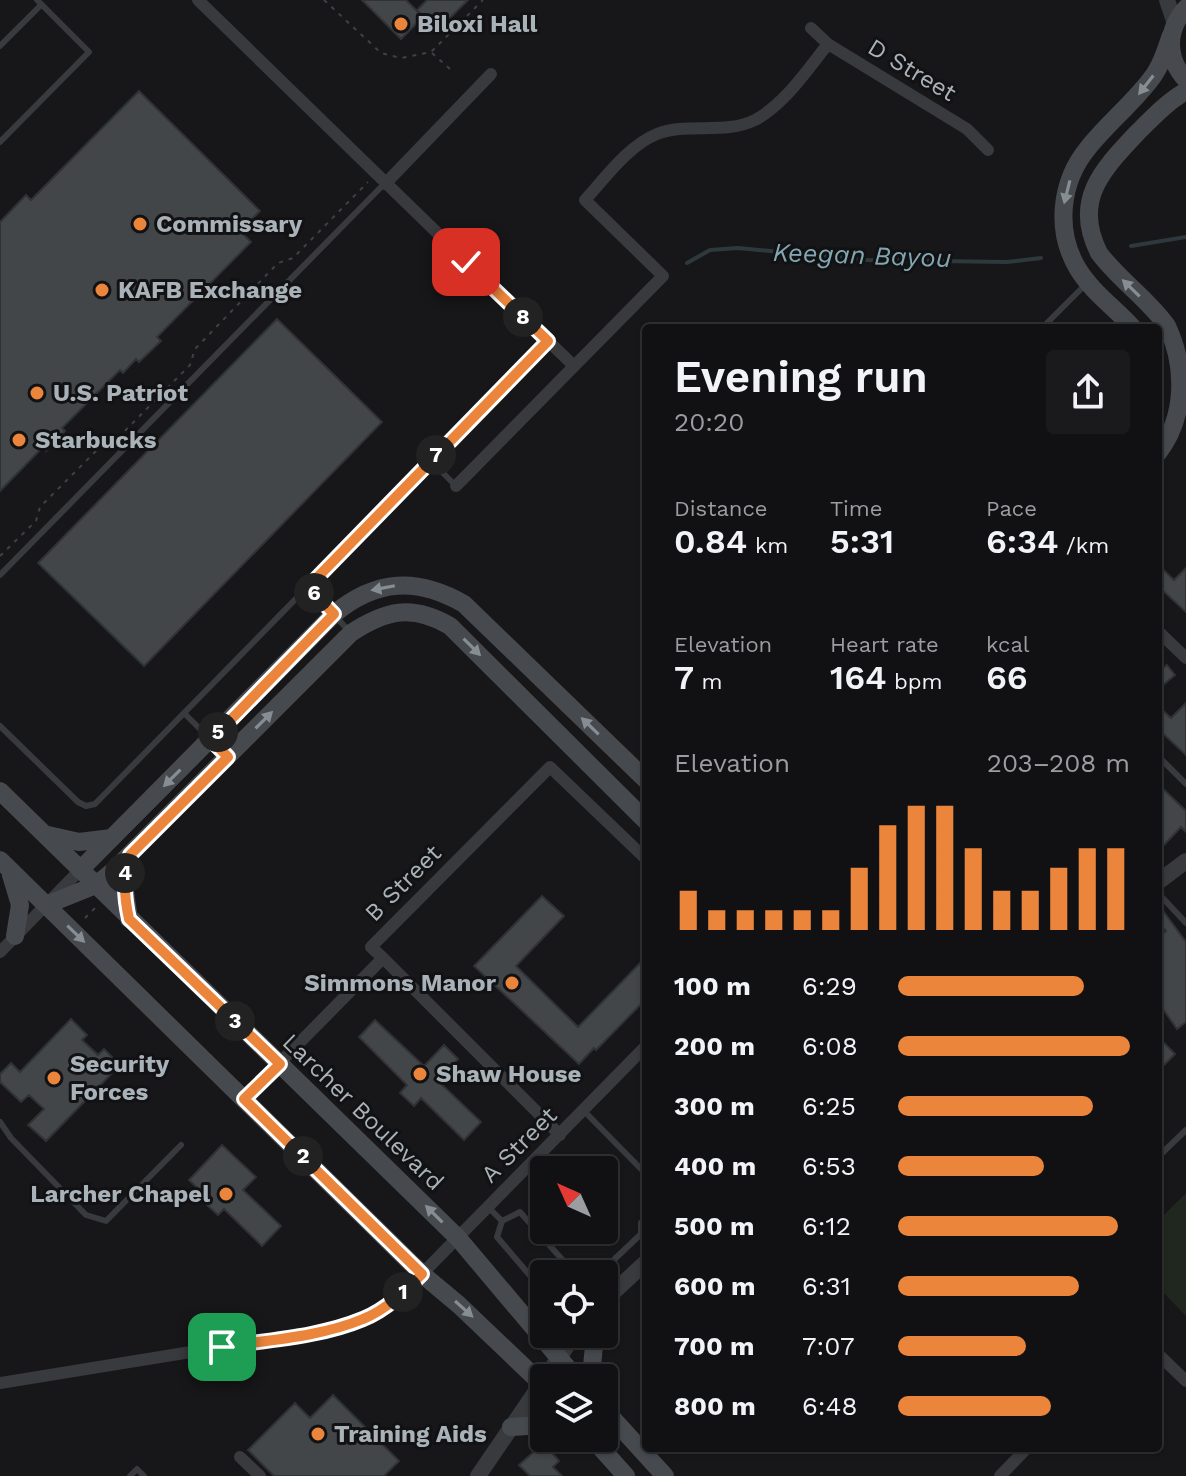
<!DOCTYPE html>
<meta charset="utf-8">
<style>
body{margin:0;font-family:"Work Sans",sans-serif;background:#1a1a1c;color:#f1f3f6;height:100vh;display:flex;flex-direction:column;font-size:30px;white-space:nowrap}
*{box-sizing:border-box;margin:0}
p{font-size:26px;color:#9c9da0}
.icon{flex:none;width:44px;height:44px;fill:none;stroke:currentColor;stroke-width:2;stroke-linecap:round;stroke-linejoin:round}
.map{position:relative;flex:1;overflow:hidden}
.drawer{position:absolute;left:642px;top:324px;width:520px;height:1128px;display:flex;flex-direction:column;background:#111113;border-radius:8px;box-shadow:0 2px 6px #0004,0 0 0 2px #303133}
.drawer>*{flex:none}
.needle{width:52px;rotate:315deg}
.buttons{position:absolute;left:530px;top:1156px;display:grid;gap:16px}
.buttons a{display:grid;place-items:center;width:88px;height:88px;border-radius:8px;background:#111113;box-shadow:0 2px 6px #0004,0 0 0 2px #303133;font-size:40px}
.pin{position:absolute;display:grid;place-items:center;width:68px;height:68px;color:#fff;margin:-34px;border-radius:16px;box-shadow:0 4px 12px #0006}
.km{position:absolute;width:40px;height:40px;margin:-20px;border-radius:50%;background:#222;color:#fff;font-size:22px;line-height:40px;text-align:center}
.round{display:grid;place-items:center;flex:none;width:84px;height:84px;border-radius:8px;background:#1a1a1c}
.summary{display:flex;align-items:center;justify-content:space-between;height:136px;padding:0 32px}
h1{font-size:44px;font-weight:600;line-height:60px}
.metrics{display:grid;grid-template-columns:repeat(3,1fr);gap:12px;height:136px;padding:8px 32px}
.metrics div{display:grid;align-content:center}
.metrics b{font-size:34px;font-weight:600}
.metrics small{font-size:22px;font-weight:400}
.metrics p{font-size:22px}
.chart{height:224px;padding:16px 32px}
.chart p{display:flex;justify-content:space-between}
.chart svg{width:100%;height:144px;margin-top:8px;stroke:#eb853c;stroke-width:6}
ul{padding:0 32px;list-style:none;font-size:26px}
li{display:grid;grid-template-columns:128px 96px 1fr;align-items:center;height:60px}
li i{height:20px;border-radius:10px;background:#eb853c}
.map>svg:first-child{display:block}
</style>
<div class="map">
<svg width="1186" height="1476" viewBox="0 0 1186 1476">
<rect width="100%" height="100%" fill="#171719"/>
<path fill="#20271f" d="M1186 1193V1316L1158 1287V1221Z"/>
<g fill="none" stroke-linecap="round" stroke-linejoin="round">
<path stroke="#2d393c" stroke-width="4" d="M1131 246 1186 237
M687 263 710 250 738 248 868 260 1007 262 1041 258"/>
</g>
<path fill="#434649" stroke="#313235" stroke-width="2" d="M362 0H406L423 17 401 39Z
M427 0H468L437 31 417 10Z
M139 91 260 211 240 231 251 242 157 337 161 341 139 362 136 359 123 373 120 370 62 428 65 431 46 451 43 447 0 491V222L26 195 31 200Z
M277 319 382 422 144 666 38 563Z
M1158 565 1174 580 1186 568V612L1158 586Z
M1167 665 1175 675 1158 689V672Z
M1186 703V755L1158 729V706L1171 718Z
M1158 784 1186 811V832L1181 827 1163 846 1158 841Z
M542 896 564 916 516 966 578 1027 646 957V999L596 1050 594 1048 579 1064 474 966Z
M1158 904 1186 942V1022L1177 1029 1158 1002V939L1166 931 1158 921Z
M71 1019 87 1035 82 1040 98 1055 104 1049 120 1065 46 1141 28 1125 44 1109 29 1095 21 1102 0 1082V1074L11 1063 20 1072Z
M375 1020 424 1066 444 1045 458 1059 437 1080 481 1122 464 1140 421 1098 414 1106 400 1093 407 1085 359 1037Z
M1158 1037 1175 1054 1158 1071Z
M222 1145 256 1177 243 1190 281 1226 262 1246 224 1209 218 1215 207 1205 211 1201 189 1180Z
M333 1395 399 1461 384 1476H274L248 1450 295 1403 310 1418Z
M546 1446 559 1461 553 1467 562 1476H530L519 1465 537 1449 540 1452Z"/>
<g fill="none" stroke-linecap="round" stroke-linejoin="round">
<path stroke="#3e4145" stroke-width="2" stroke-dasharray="4 6" stroke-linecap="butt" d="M324 0 381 53 401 58 431 52 483 0
M432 53 451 70
M0 556 36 521 40 507 98 449 113 443 190 365 195 349 278 263 293 258 368 182
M85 918 97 906"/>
<path stroke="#383a3e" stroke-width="6" d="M0 46 41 5
M0 142 89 52 37 0
M1042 328 1085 285
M431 461 456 486
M0 575 384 184
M308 587 349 631
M184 713 227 756
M0 726 78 802 86 806 95 804 548 341
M1158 756 1186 784
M1158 893 1186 923
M584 1111 646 1174
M0 1122 11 1138 86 1215 106 1221 181 1145
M1158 1157 1186 1130
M488 1207 502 1221 497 1237 544 1292
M502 1221 520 1212 575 1274
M599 1274 641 1234V1223L646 1216
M130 1476 137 1469 144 1476"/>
<path stroke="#383a3e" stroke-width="12" d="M198 0 574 366
M811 28 828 44 967 129 988 150
M385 184 491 74
M456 486 663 276 585 200C605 178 629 145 657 134 687 122 725 135 755 120 785 104 807 70 828 44
M1158 631 1186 658
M0 952 80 870
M383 958 560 1135
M244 1099 383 958 371 947 550 767 646 859
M1158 1354 1186 1381
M0 1383 307 1333 348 1324 365 1319 398 1297 415 1281 646 1046
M240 1457 260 1476
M1000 1476 1027 1448"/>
<path stroke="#383a3e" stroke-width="16" d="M1167 0 1175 24
M1158 882 1186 861
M604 1301 646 1262
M478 1476 575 1334"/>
<path stroke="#464a4e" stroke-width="18" d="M1186 8C1166 30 1166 58 1186 80
M1133 328C1115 308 1092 292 1078 269 1055 231 1060 182 1088 148 1107 124 1132 104 1151 79 1161 66 1166 50 1171 35
M1158 453C1186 417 1186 366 1167 326 1148 299 1119 280 1099 253 1072 200 1103 169 1138 132 1153 117 1167 102 1186 91
M0 791 458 1238 576 1378
M48 835 79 842 112 838
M0 860 422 1274 459 1305 544 1386
M80 870 334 614C376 579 417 577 464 604L646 780
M11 875 20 905 15 936
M46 905 96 885 112 872 351 633C386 610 412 604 450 626L646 821
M129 919 124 885 130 855
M591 1378 595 1334
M604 1409 665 1476
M511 1427 544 1425
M592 1438 626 1476"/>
</g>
<defs><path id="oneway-solid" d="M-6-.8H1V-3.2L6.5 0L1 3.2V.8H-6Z" transform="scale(2)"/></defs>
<g fill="#868e93">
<use href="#oneway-solid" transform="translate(1146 85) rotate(128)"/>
<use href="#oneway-solid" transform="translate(1067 192) rotate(104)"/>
<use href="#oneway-solid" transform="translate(1131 288) rotate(-136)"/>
<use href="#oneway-solid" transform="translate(383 588) rotate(169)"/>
<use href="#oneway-solid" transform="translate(472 647) rotate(45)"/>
<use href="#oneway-solid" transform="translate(264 720) rotate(-45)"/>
<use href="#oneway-solid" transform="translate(590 726) rotate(-136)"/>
<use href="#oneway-solid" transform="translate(172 778) rotate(135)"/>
<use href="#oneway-solid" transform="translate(76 934) rotate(44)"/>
<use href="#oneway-solid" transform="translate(434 1214) rotate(-135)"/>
<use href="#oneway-solid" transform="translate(464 1309) rotate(42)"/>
</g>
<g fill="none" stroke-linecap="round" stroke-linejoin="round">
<defs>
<path id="route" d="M222 1347C268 1340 320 1337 363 1319 386 1310 405 1291 422 1274L244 1099 280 1064 129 919C124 896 123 877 130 855L228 757 211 740 334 614 308 587 548 341 466 262"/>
</defs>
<use href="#route" stroke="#fff" stroke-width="16"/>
<use href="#route" stroke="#eb853c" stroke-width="10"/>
</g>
<g fill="#eb853c" stroke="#121214" stroke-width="3">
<circle cx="401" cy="24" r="8"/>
<circle cx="140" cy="224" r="8"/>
<circle cx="102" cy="290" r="8"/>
<circle cx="37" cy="393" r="8"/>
<circle cx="19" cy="440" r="8"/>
<circle cx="512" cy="983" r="8"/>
<circle cx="420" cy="1074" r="8"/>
<circle cx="54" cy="1078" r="8"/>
<circle cx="226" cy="1194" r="8"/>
<circle cx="318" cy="1434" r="8"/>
</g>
<g text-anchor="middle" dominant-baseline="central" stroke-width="6" stroke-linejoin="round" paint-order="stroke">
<g font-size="24" font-weight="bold" fill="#a9b2b8" stroke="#121214" text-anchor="start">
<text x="417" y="24">Biloxi Hall</text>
<text x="156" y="224">Commissary</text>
<text x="118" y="290">KAFB Exchange</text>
<text x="53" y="393">U.S. Patriot</text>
<text x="35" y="440">Starbucks</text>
<text x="496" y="983" text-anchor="end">Simmons Manor</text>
<text x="70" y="1064">Security<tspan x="70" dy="28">Forces</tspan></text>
<text x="436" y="1074">Shaw House</text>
<text x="210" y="1194" text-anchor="end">Larcher Chapel</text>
<text x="334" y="1434">Training Aids</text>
</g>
<g font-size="24" fill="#a9b2b8" stroke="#121214">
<text transform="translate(912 70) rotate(31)">D Street</text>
<text transform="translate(403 883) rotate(-45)">B Street</text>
<text transform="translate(363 1112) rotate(44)">Larcher Boulevard</text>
<text transform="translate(519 1145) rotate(-45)">A Street</text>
</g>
<g font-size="26" font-style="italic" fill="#82a7b2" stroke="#121214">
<text transform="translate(862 255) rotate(2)">Keegan Bayou</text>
</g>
</g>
</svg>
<div class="buttons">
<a><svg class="needle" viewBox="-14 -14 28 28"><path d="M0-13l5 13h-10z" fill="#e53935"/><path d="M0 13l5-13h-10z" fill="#9c9da0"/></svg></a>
<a><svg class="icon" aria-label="locate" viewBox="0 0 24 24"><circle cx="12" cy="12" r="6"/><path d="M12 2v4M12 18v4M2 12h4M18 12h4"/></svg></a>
<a><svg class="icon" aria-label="layers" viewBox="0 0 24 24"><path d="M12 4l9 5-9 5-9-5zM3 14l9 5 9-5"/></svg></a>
</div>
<div class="pin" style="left:222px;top:1347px;background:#1e9e55"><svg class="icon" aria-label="arrive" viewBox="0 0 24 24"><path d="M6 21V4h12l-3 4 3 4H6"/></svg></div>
<div class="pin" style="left:466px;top:262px;background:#d93025"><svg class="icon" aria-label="check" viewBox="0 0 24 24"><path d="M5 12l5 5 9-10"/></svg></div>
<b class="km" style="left:403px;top:1292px">1</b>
<b class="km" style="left:303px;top:1156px">2</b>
<b class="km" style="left:235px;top:1021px">3</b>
<b class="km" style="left:125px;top:873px">4</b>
<b class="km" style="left:218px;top:732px">5</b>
<b class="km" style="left:314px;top:593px">6</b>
<b class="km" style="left:436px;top:455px">7</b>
<b class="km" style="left:523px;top:317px">8</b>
<section class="drawer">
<div class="summary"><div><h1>Evening run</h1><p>20:20</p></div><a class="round"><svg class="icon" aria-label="share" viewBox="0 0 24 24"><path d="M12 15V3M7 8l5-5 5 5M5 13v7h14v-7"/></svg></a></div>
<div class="metrics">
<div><p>Distance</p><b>0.84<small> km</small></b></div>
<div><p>Time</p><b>5:31</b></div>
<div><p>Pace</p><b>6:34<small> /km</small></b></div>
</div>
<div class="metrics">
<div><p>Elevation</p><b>7<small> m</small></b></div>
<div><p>Heart rate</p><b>164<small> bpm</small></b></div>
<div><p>kcal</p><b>66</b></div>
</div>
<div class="chart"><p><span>Elevation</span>203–208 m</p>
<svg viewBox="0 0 160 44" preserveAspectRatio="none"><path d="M5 44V32M15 44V38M25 44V38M35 44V38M45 44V38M55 44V38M65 44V25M75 44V12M85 44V6M95 44V6M105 44V19M115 44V32M125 44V32M135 44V25M145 44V19M155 44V19"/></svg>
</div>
<ul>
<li><b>100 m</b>6:29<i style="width:80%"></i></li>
<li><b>200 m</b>6:08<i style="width:100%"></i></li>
<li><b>300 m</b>6:25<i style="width:84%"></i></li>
<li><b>400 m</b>6:53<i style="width:63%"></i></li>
<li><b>500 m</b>6:12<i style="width:95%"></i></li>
<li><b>600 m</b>6:31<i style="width:78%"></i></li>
<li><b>700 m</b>7:07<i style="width:55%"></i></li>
<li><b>800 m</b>6:48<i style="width:66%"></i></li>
</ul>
</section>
</div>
